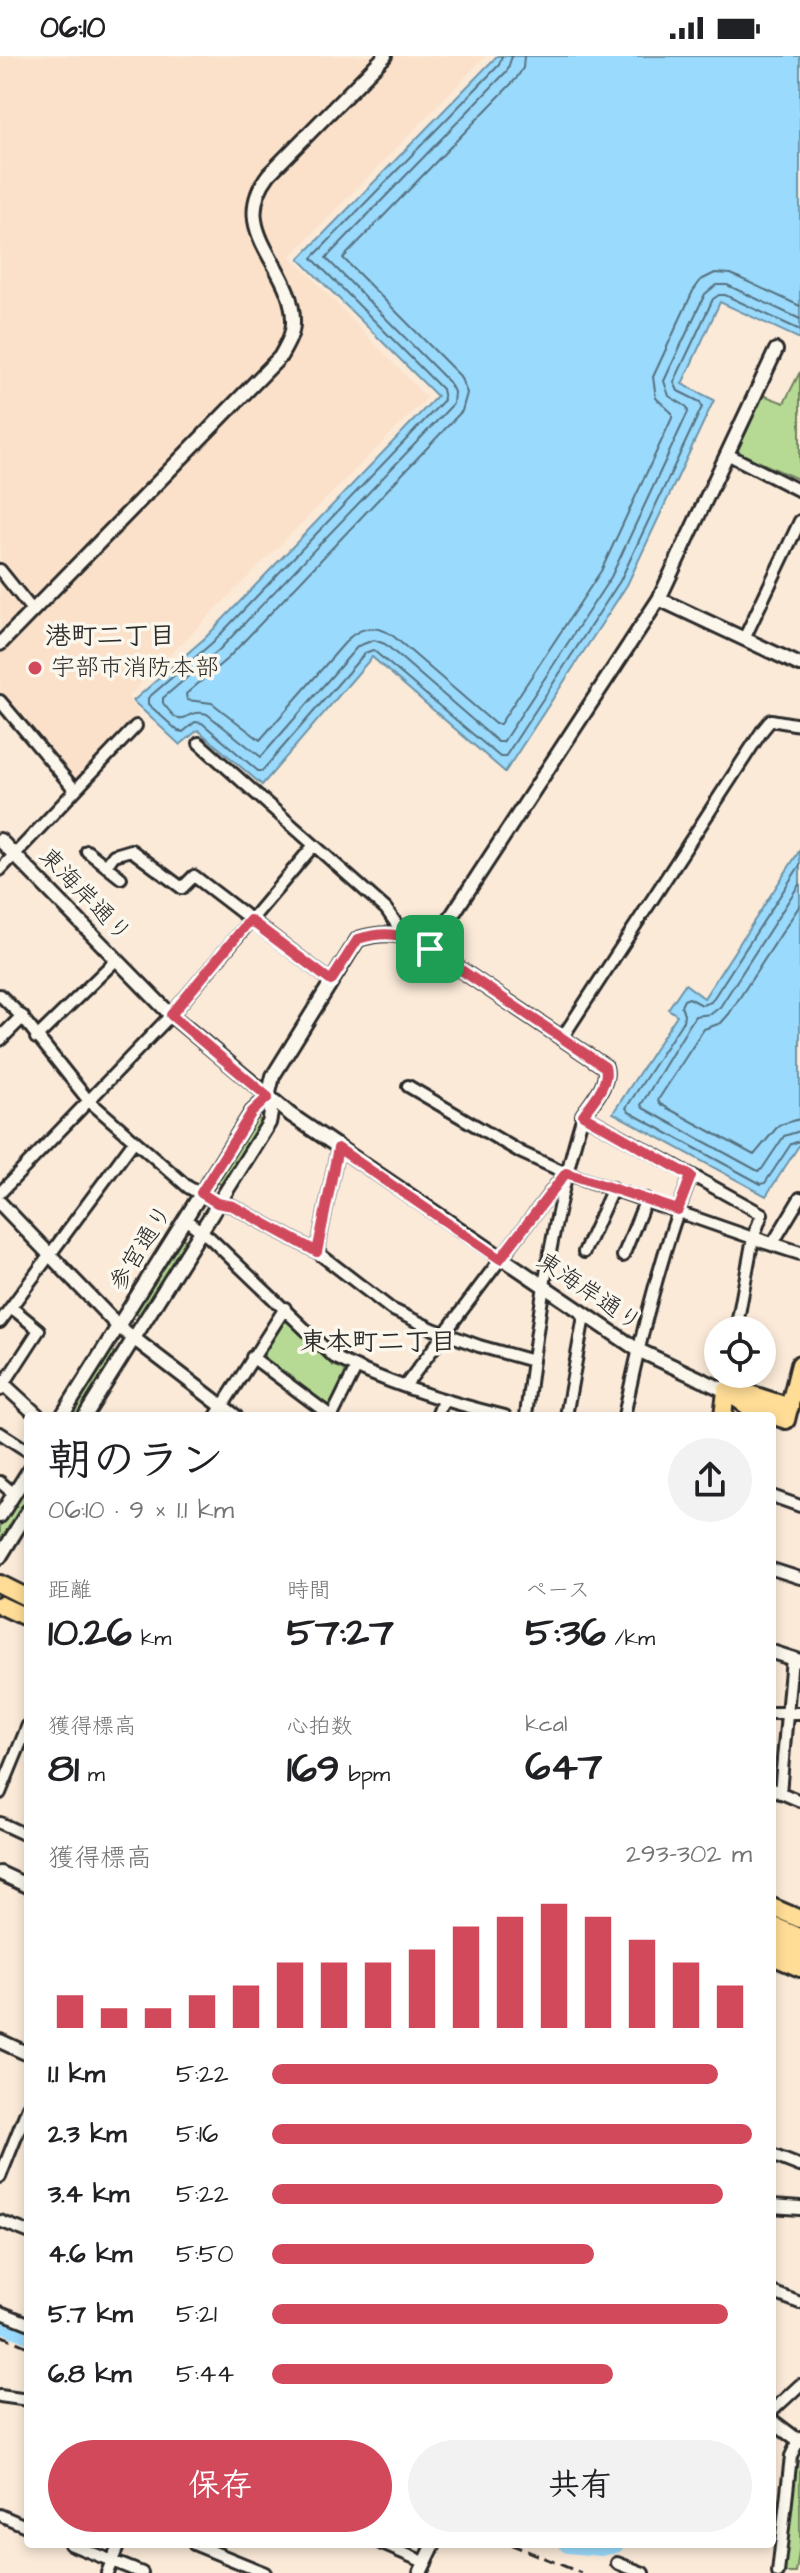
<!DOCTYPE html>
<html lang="ja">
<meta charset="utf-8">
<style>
body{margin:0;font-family:"Architects Daughter","Klee One",sans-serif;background:#f2f2f2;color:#202124;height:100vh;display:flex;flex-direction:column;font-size:30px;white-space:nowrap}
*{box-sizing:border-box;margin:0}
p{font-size:26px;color:#757577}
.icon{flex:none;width:44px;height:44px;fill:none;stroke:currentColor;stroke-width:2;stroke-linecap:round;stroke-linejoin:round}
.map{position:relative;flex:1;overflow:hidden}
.details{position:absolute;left:24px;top:1356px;width:752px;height:1136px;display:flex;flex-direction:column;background:#fff;border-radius:8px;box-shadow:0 4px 12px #0003}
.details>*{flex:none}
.controls{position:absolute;left:704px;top:1260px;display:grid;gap:16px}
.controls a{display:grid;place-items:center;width:72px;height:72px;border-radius:50%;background:#fff;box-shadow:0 4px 12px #0003;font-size:40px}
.pin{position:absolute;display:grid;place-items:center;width:68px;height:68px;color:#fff;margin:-34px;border-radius:16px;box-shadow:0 4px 12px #0006}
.round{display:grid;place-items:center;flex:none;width:84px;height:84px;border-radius:42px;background:#f2f2f2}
.head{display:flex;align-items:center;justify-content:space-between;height:136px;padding:0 24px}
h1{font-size:44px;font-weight:700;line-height:60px}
.metrics{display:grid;grid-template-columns:repeat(3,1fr);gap:12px;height:136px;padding:8px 24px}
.metrics div{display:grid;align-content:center}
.metrics b{font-size:40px;font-weight:700}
.metrics small{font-size:22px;font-weight:400}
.metrics p{font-size:22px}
.chart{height:224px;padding:16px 24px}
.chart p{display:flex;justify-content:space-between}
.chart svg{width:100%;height:144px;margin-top:8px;stroke:#d1495b;stroke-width:6}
.action{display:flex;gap:16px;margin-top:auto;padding:16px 24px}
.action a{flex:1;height:92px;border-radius:48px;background:#d1495b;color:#fff;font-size:32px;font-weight:700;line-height:92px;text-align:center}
.action a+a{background:#f2f2f2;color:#202124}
ul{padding:0 24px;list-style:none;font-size:26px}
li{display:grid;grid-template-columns:128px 96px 1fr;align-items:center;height:60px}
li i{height:20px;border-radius:10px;background:#d1495b}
.status{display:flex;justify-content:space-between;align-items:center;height:56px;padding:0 40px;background:#fff;direction:ltr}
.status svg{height:22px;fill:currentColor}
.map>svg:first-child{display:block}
</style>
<div class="status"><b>06:10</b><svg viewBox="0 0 49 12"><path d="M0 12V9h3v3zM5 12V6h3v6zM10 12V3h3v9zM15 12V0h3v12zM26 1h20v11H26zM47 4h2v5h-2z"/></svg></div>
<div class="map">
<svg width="800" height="2517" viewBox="0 0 800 2517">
<rect width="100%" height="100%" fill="#fbead8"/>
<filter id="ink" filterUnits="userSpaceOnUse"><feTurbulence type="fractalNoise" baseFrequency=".0125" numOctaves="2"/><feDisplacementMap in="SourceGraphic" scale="16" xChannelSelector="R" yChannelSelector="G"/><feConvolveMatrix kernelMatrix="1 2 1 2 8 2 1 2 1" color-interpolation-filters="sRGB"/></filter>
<g filter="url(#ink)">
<path fill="#fbe1ca" d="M0 0H486L291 200 427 342 128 641 140 658 78 722 69 721 0 636Z"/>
<path fill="#b6da94" stroke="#708260" stroke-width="2" d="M800 316V424L737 396 763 339 784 347Z
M257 1062 263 1066 222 1129 216 1126Z
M181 1181 188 1186 141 1260 134 1255Z
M284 1266H289L333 1310 343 1311 345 1317 329 1352 324 1353 261 1303Z
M110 1293 118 1299 80 1360H68Z
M28 1426V1443L4 1482 0 1480V1470Z
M797 2404 800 2405V2489L796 2517H783Z"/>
<path fill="#9adafc" stroke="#6e94a8" stroke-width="2" d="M497 0H800V283L720 246 682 328 714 344 627 529 505 716 372 601 262 729 198 674 180 689 133 645 206 581 437 340 299 203Z
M800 794V1088L766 1140 613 1057 677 959 668 953 685 928 704 942Z"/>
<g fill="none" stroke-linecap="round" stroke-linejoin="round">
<path stroke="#57717f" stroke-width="2" d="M502 0 499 9 312 202 442 333 444 344 212 587 148 642V648L178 675 183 676 195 666 202 667 258 715H262L365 597 373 594 500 701H505L620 525 702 351 700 346 678 335 674 326 713 243 719 239H725L800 274
M512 0 507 15 326 202 449 326 454 336 453 348 219 594 163 642V647C166 651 175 662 179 663 186 664 191 653 207 658L261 701 358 590 374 584 385 588 498 686H503L611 521 688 356 687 351 669 340 664 325 705 238 716 229H727L800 263
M524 0 523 12 516 23 343 202 460 320 467 337 462 355 228 602 186 638 187 644 212 647 260 684 349 582C363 570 377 569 392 579L495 668H500L601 515 672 362V357L656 342 653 321 693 235 701 224 715 217 731 218 800 250
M800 809 711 946 702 949 689 942 684 944 681 950 684 958 683 965 626 1052 629 1056 761 1128 765 1127 791 1088 800 1085
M800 827 720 951 711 958 695 960 641 1049 643 1052 758 1115 762 1113 784 1080 800 1075
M800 849 729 958 721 967 704 973 658 1044 660 1048 754 1099 779 1069 800 1063"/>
<path stroke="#9adafc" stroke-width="18" d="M0 2266 28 2278
M568 2488 601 2491 615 2488"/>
<defs>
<path id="minor" d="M727 398 800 435
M0 514 33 555
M744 583 800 465
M0 645 75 734
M199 687 386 853 405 880
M87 795 121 822
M106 810 114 799 131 794 182 832 194 820 331 925
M0 814 136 670
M0 939 22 961 88 1044 188 1131 217 1147 233 1150 317 1196 391 1253 433 1273 479 1290 533 1305
M36 982 116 904
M562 982 762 675 771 664 800 669
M408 1030 522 1097 566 1117 753 1182
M0 1137 171 959 314 789
M185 1163 210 1182 334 1301C388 1328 446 1346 505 1360
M773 1187 800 1142
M317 1196 338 1092
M584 1196 613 1132
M623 1200 646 1143
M0 1266 134 1085
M252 1301 331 1360
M405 1330 563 1120
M0 1334 39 1274 11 1251
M726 1335 728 1318
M216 1360 285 1252
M332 1360 356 1312
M437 1360 443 1345
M526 1360C538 1258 553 1158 583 1059L762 1158 753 1182 736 1274
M566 1360 584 1260
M624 1360C641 1279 661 1197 691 1120
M0 1377 28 1395
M0 1426 14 1438
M772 1440 800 1450
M772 1513 800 1522
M772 1657H800
M772 1733 800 1745
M0 1737 28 1669
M780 1737 792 1602
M0 1767 28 1780
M772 2099 800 2110
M0 2121 28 2051
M0 2165 28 2176
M772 2236 800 2247
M0 2256 28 2267
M0 2340 28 2344
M772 2355 800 2329
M0 2459 28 2471
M70 2488 142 2517
M194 2488 265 2517
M382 2488 424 2506
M617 2507 643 2517
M107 2517 119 2488
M778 2517 791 2400 800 2381"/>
<path id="tertiary" d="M659 543 800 609
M0 588 280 301C286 290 293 279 293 267 295 210 225 176 269 118L385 0
M0 784 171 959 291 1059 638 1294 726 1335
M430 893 659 543 776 294
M0 983 22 961
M0 1147 119 1271 235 1360
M753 1182 800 1197
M0 1325 38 1360
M62 1360 252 1056 268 1041
M85 1360 269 1067 271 1057 268 1041 273 1020 358 883C390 874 401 878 430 893L605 1011C610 1027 592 1046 583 1059
M0 1460 28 1416
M0 1501 28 1455
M772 1596 800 1605
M0 1817 28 1830
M0 1985 28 1998
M772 2150 800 2152
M772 2365 800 2386
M420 2517 434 2488"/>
<path id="primary" d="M726 1335 749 1351 786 1364 800 1308
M732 1336 753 1339 790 1351
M723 1360 726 1335"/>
<path id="trunk" d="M0 1528 28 1542
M0 1549 28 1562
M772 1851 800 1863
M772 1869 800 1881
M772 1884 800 1896
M772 1900 800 1912"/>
</defs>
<use href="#minor" stroke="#2b2b2b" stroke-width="16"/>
<use href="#tertiary" stroke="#2b2b2b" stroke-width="18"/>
<use href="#primary" stroke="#2b2b2b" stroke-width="22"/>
<use href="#trunk" stroke="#2b2b2b" stroke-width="22"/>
<use href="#minor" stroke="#fbf7ec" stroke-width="10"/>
<use href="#tertiary" stroke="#fbf7ec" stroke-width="12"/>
<use href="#primary" stroke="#ffdd96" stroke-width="16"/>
<use href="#trunk" stroke="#ffdd96" stroke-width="16"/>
<path stroke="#2b2b2b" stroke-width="3" stroke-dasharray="12 6" stroke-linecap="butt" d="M0 2279 28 2291
M510 2488 581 2517"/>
</g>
</g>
<g fill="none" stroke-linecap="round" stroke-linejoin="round" filter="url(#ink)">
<defs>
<path id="route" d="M250 864 331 925 358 883C389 874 401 878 430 893L605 1011C610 1027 592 1046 583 1059L691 1120 678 1154 566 1117 500 1203 338 1092 317 1196 233 1150 217 1147 201 1137 252 1056 268 1041 171 959Z"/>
</defs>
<use href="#route" stroke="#fff" stroke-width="16"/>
<use href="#route" stroke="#d1495b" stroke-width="10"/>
</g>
<circle fill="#d1495b" stroke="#fbf7ec" stroke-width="3" cx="35" cy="612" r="8"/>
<g text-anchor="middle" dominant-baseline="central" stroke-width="7" stroke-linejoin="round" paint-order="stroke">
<g font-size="24" fill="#2b2b2b" stroke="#fbf7ec" text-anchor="start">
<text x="51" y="612">宇部市消防本部</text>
</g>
<g font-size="24" fill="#2b2b2b" stroke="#fbf7ec">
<text transform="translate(85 839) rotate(46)">東海岸通り</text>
<text transform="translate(141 1192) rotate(-58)">参宮通り</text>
<text transform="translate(589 1236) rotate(34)">東海岸通り</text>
</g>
<g font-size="26" font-weight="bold" fill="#2b2b2b" stroke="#fbf7ec">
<text x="110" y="580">港町二丁目</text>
<text x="378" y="1286">東本町二丁目</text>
</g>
</g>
</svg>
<div class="controls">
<a><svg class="icon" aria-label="locate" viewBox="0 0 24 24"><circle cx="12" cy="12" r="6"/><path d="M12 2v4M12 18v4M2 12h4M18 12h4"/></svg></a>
</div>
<div class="pin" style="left:430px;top:893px;background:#1e9e55"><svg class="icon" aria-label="arrive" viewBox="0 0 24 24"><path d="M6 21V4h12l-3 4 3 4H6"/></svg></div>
<section class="details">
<div class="head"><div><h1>朝のラン</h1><p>06:10 · 9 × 1.1 km</p></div><a class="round"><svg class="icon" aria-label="share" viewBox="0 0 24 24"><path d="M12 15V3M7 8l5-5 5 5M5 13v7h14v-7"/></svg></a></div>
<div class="metrics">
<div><p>距離</p><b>10.26<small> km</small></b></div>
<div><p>時間</p><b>57:27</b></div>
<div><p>ペース</p><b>5:36<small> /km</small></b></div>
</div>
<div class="metrics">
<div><p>獲得標高</p><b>81<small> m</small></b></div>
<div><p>心拍数</p><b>169<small> bpm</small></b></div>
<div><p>kcal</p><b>647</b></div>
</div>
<div class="chart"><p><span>獲得標高</span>293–302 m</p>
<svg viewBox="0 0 160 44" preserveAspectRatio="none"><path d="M5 44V34M15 44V38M25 44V38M35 44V34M45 44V31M55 44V24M65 44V24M75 44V24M85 44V20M95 44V13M105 44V10M115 44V6M125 44V10M135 44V17M145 44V24M155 44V31"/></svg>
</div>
<ul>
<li><b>1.1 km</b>5:22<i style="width:93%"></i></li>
<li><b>2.3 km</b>5:16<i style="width:100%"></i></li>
<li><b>3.4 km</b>5:22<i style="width:94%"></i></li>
<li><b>4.6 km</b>5:50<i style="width:67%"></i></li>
<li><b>5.7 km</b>5:21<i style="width:95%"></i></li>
<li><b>6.8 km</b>5:44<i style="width:71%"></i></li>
</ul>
<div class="action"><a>保存</a><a>共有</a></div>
</section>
</div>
